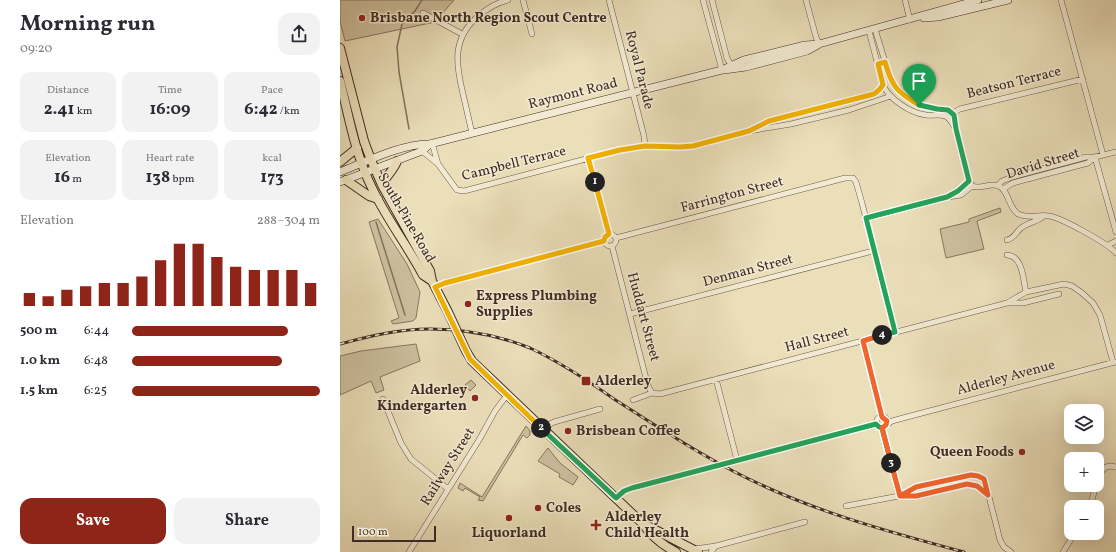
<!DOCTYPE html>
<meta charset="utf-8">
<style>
body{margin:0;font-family:Vollkorn,serif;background:#f2f2f3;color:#2b2b33;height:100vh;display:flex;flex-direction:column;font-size:15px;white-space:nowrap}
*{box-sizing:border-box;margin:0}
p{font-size:13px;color:#7c7c81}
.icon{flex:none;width:22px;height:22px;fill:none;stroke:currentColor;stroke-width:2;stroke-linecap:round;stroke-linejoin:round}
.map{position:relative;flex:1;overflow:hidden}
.side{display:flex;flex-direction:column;background:#fff;width:340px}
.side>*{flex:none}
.controls{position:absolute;left:724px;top:404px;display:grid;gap:8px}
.controls a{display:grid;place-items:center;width:40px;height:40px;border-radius:8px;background:#fff;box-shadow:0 4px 16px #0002;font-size:20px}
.scale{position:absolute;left:12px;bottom:10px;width:84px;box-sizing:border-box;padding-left:4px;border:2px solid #402c24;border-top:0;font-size:11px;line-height:14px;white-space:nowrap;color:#402c24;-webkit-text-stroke:3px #f2ead2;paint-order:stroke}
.pin{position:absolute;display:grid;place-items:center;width:34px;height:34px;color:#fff;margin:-41px -17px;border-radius:50% 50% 50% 0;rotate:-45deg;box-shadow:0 0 4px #0007}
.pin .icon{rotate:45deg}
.km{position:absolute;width:20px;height:20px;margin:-10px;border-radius:50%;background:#222;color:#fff;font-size:11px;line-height:20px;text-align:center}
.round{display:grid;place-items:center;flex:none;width:42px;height:42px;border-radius:12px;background:#f2f2f3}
.summary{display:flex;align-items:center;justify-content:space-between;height:68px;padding:0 20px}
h1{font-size:22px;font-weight:700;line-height:30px}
.stats{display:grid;grid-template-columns:repeat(3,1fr);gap:6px;height:68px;padding:4px 20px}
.stats div{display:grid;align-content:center;border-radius:10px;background:#f2f2f3;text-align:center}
.stats b{font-size:17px;font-weight:700}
.stats small{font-size:11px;font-weight:400}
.stats p{font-size:11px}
.chart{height:112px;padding:8px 20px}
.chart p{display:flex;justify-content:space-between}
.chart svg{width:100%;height:72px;margin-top:4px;stroke:#8f2418;stroke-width:6}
.action{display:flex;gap:8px;margin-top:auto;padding:8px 20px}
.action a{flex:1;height:46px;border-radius:12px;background:#8f2418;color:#fff;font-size:16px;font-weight:700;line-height:46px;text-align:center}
.action a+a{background:#f2f2f3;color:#2b2b33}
ul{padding:0 20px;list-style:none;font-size:13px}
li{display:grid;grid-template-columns:64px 48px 1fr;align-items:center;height:30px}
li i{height:10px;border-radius:5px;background:#8f2418}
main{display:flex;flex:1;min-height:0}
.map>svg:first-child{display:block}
</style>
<main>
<section class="side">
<div class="summary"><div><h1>Morning run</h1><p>09:20</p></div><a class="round"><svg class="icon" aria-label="share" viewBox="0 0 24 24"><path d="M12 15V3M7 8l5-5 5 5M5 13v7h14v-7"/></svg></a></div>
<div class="stats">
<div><p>Distance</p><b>2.41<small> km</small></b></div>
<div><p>Time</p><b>16:09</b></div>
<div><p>Pace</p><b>6:42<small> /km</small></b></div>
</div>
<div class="stats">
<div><p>Elevation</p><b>16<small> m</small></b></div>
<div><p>Heart rate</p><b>138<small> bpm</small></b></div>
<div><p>kcal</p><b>173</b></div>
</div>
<div class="chart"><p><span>Elevation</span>288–304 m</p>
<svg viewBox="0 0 160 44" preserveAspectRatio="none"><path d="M5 44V36M15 44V38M25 44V34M35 44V32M45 44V30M55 44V30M65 44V26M75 44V16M85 44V6M95 44V6M105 44V14M115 44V20M125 44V22M135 44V22M145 44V22M155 44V30"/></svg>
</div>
<ul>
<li><b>500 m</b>6:44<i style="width:83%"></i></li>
<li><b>1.0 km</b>6:48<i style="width:80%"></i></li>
<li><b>1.5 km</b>6:25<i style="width:100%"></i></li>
</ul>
<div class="action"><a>Save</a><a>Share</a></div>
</section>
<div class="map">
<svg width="776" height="552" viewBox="0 0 776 552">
<rect width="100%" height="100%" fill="#ebdfba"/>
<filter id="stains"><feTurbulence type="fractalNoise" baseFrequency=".005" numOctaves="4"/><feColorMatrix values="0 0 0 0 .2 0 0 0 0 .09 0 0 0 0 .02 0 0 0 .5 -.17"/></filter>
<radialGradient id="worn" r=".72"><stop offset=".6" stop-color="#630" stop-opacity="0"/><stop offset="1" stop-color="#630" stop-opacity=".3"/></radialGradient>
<path fill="#cec1a0" stroke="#877662" d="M0 0H114L95 22 5 41 0 21Z
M747 159V161L671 182 670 181 671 179Z
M660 208 661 212 637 221 644 249 606 258 600 229 629 222V219Z
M38 219 67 264 80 292 76 318 73 321 53 324 51 321 59 318 29 222Z
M76 344 80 361 40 377 44 390 36 393 31 381 0 395V356L21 351Z
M131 380 136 385 130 391 125 385Z
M186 426 190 431V435L187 438 183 435 143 501 138 500 140 497 125 488 123 491 118 488 120 483 142 497Z
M208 448 220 463 238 477 233 485 219 477 220 474 198 461Z"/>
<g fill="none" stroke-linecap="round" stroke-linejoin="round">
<path stroke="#84735f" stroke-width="1.5" d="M69 129 59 72 57 47 62 24 75 11 82 0
M36 222 65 315"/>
<defs>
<path id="street" d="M183 0 192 34
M269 0 304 136 305 146
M363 0 382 70
M372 0 387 58 391 65
M466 0 476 37 479 44
M565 0 570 20
M721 0 763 155
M83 13 122 34
M535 29 550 78 554 86 579 105 597 109 608 110 614 115 616 129 629 180 632 186C641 190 650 182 659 186 669 191 668 207 678 214 688 219 699 214 709 216 722 218 767 243 776 253
M529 31 543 85C549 99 570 113 586 115 592 116 599 114 605 116 610 118 612 123 615 128
M611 114 620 109 743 79
M412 130 429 121 532 94 538 91 543 85
M132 133C129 120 126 107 123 94 116 65 112 40 136 18 146 9 155 3 168 0
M92 143 98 164
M82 151 98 164 117 190 124 191 280 150 305 146 340 147 353 146 409 131 451 124 509 110 551 96
M755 157 776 232
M248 158 269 234
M657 186 662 181 672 177 746 157H755L776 152
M663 189 673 183 748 163 755 157
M608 197 621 195 632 186
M526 218 607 197 618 191 629 181
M264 240a6 6 0 1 1 12 0a6 6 0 1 1-12 0Z
M276 238 505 178H513L516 182 522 203 555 332
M667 240C676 238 676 230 684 226 691 222 698 221 704 216
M768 245 776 241
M272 246 308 386 312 393
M667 255C683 256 683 279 686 292
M95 287 107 282 264 241
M668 303H683L719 294
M290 314 533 251
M523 341 542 417
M376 379 397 460
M43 399 61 443 71 459 108 489
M293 400 312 393 320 394 667 303 686 292 724 284 732 286 742 293 753 303 760 315 773 362
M536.5 422a5.5 5.5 0 1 1 11 0a5.5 5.5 0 1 1-11 0Z
M545 426 552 421 563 418 775 362
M542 428 559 496
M205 432 210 424 214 422 260 409
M389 463 537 424
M757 483C760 473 763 463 776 467
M559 496 576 487 627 475 638 476 643 478 645 481 660 540 664 547 671 552
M276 499 282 493 292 488 364 469
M506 506 559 496 576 497 627 484 637 486 648 495
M750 507 756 485
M354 549 376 546 465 522
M69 552 139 440 155 411 167 395
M371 552 376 546
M723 552 735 533"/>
<path id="secondary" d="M584 18 598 17 668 0
M384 70 406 67 467 51 478 45
M0 172C25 162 64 143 90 144L382 70 404 60 465 45 479 44 638 0
M0 182 82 151 90 144"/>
<path id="primary" d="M0 48 24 141 31 160 42 185 90 271 92 281 108 312 126 351 132 361 303 524C312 537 322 545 336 552
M0 81C9 117 15 154 32 188 46 218 67 245 83 275L92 281
M0 162 17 148
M6 180 29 196 38 199
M42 185C46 176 54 170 57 161
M304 524 358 552"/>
</defs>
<use href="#street" stroke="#6b594a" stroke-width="6"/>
<use href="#secondary" stroke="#402c24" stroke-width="8"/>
<use href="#primary" stroke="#402c24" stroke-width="10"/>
<use href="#street" stroke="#f2ead2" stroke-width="5"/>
<use href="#secondary" stroke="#f2ead2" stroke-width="7"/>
<use href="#primary" stroke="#ebdfba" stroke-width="8"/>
<defs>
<path id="rail" d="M0 344C30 336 59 329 90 329 124 329 158 335 190 348 220 362 247 380 274 399 313 424 352 450 393 471 465 509 545 531 624 552"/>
</defs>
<use href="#rail" stroke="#402c24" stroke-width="3"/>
<use href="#rail" stroke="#f2ead2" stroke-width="1.5" stroke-dasharray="4.5" stroke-linecap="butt"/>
<defs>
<path id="street-bridge" d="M364 469 389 463"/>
</defs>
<use href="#street-bridge" stroke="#6b594a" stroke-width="6" stroke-linecap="butt"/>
<use href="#street-bridge" stroke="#f2ead2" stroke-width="5"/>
</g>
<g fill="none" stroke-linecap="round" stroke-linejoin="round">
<defs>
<path id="split-1" d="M255 182 248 158 280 150 305 146 340 147 353 146 409 131 429 121 534 94 539 90 543 85 538 64 545 62C552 87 557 92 579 105"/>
<path id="split-2" d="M201 428 130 359 95 287 105 283 264 241 265 237 269 234 255 182"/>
<path id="split-3" d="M201 428 276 498 284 491 292 488 536 424 539 427 542 428 551 463"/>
<path id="split-4" d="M542 335 523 341 542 417 547 421 546 425 542 428 560 496H576L627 484 637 486 648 495 644 479 638 476 631 475 576 487 560 496 551 463"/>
<path id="split-5" d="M542 335 555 332 526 218 607 197 618 191 629 181 616 129 614 115 608 110 597 109 579 105"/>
</defs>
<use href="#split-1" stroke="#fff" stroke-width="8"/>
<use href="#split-2" stroke="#fff" stroke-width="8"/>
<use href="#split-3" stroke="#fff" stroke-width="8"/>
<use href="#split-4" stroke="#fff" stroke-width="8"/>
<use href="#split-5" stroke="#fff" stroke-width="8"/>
<use href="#split-1" stroke="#f5b400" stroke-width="5"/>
<use href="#split-2" stroke="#f5b400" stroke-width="5"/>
<use href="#split-3" stroke="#22a559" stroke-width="5"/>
<use href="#split-4" stroke="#f0652b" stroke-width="5"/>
<use href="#split-5" stroke="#22a559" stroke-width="5"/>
</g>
<g fill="#8f2418" stroke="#f2ead2" stroke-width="1.5">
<circle cx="22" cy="18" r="4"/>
<circle cx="128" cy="304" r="4"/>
<rect x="241" y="376" width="10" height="10" rx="2"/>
<circle cx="135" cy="398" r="4"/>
<circle cx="228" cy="431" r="4"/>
<circle cx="682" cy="452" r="4"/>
<circle cx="198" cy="508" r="4"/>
<circle cx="169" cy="518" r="4"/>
<path d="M254 519h4v4h4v4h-4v4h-4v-4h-4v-4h4z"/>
</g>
<g text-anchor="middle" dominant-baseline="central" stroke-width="3" stroke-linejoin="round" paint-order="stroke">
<g font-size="14" font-weight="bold" fill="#402c24" stroke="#f2ead2" text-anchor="start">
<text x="30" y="18">Brisbane North Region Scout Centre</text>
<text x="136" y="296">Express Plumbing<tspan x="136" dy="16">Supplies</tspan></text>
<text x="255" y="381">Alderley</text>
<text x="127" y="390" text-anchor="end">Alderley<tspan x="127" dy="16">Kindergarten</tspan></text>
<text x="236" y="431">Brisbean Coffee</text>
<text x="674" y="452" text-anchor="end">Queen Foods</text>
<text x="206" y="508">Coles</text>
<text x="265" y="517">Alderley<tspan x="265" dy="16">Child Health</tspan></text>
<text x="169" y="533" text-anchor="middle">Liquorland</text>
</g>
<g font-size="14" fill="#402c24" stroke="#f2ead2">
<text transform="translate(299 70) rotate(76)">Royal Parade</text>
<text transform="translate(674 83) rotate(-14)">Beatson Terrace</text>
<text transform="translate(233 94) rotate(-14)">Raymont Road</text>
<text transform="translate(174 164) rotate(-14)">Campbell Terrace</text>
<text transform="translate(703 164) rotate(-17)">David Street</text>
<text transform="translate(392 195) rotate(-15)">Farrington Street</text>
<text transform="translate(66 218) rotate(60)">South Pine Road</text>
<text transform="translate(408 271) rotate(-15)">Denman Street</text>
<text transform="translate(303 317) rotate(75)">Huddart Street</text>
<text transform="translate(477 340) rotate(-15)">Hall Street</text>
<text transform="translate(666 378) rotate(-15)">Alderley Avenue</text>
<text transform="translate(108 467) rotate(-58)">Railway Street</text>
</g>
</g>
<rect width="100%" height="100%" filter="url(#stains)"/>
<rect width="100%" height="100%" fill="url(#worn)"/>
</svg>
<div class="controls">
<a><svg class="icon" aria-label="layers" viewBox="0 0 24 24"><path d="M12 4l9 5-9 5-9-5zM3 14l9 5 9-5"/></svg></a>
<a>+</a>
<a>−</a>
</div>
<div class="scale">100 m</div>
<div class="pin" style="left:579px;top:105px;background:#1e9e55"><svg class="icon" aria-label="arrive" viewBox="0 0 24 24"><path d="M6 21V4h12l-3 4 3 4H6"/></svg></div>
<b class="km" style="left:255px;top:182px">1</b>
<b class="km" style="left:201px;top:428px">2</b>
<b class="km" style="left:551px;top:463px">3</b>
<b class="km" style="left:542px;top:335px">4</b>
</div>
</main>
